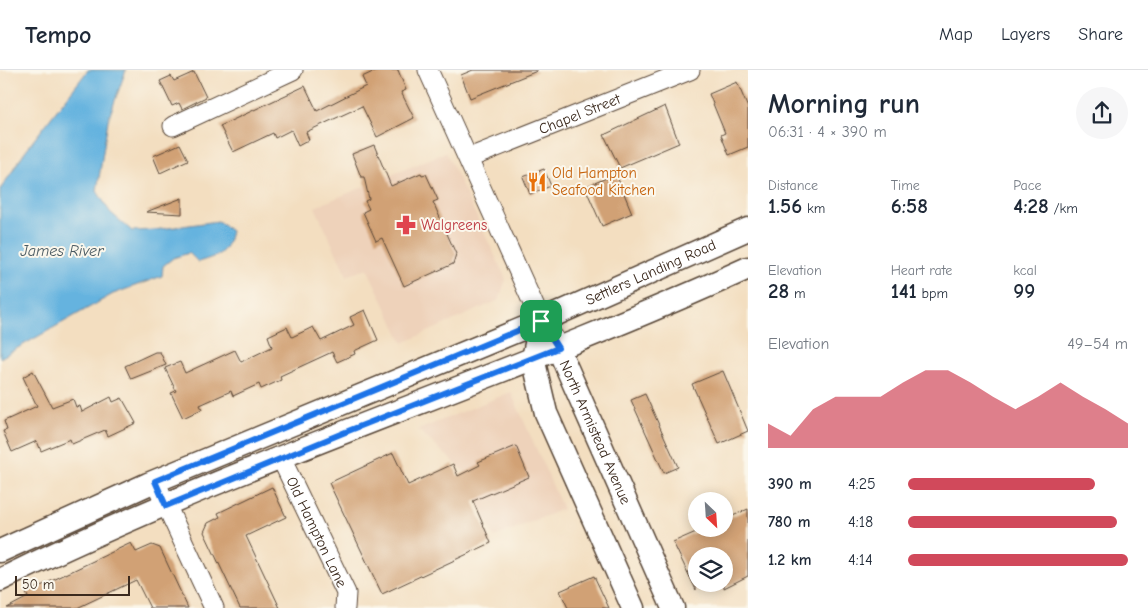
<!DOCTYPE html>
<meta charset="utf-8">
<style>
body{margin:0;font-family:"Comic Neue",sans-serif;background:#f6f6f7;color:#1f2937;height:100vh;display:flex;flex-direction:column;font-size:19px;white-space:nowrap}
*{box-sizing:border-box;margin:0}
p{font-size:16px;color:#747a83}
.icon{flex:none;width:28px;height:28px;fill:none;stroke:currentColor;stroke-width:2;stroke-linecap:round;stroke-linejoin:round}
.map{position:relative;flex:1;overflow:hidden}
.sheet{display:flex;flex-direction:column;background:#fff;width:400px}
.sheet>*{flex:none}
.needle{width:32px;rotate:155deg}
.fabs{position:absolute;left:688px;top:422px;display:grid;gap:10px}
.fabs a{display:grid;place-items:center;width:45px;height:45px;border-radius:50%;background:#fff;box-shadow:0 2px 12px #0003;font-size:25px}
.scale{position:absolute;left:15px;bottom:12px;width:115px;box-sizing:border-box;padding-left:5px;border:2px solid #3b2a1e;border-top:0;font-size:14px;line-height:18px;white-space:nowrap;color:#3b2a1e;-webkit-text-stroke:4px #fbf7ec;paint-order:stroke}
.pin{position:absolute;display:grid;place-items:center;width:42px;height:42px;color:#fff;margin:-21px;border-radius:10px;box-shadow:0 2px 8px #0006}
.round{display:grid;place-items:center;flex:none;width:52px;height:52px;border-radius:26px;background:#f6f6f7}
.overview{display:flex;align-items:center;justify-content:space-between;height:85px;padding:0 20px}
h1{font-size:28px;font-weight:700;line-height:38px}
.stats{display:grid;grid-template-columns:repeat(3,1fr);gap:8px;height:85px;padding:5px 20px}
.stats div{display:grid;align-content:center}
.stats b{font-size:21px;font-weight:700}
.stats small{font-size:14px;font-weight:400}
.stats p{font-size:14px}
.chart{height:140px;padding:10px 20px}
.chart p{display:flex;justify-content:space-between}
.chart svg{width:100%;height:90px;margin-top:5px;fill:#d1495b;opacity:.7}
ul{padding:0 20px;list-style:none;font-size:16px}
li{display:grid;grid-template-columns:80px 60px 1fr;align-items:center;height:38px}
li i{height:12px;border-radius:6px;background:#d1495b}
header{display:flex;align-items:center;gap:30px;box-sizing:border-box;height:70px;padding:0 25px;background:#fff;border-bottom:1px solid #e0e1e3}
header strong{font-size:24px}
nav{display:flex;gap:28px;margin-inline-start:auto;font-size:18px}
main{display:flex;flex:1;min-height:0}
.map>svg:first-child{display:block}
</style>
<header>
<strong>Tempo</strong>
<nav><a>Map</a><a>Layers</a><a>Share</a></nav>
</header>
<main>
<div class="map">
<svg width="748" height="538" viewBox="0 0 748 538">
<rect width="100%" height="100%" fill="#fbf7ec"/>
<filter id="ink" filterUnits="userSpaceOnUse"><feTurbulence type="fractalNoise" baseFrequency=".02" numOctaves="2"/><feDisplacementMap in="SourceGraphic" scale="10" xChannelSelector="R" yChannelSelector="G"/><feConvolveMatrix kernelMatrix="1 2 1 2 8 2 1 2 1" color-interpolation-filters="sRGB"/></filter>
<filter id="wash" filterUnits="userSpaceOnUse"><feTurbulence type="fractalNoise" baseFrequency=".0096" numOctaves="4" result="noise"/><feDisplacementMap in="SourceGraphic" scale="20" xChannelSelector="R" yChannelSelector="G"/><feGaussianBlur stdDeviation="1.12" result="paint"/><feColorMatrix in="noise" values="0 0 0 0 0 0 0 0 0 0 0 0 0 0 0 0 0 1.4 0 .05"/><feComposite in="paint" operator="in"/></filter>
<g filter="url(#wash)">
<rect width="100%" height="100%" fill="#f3dec0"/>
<path fill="#eed2ba" d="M446 82 506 209 499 230 403 273 367 198 347 206 315 137Z
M511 322 563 439 494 467 464 401 418 360Z"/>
<path fill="#65b3df" stroke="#506e7e" d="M88 0H126L108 50 97 121 110 142 132 161 154 160 218 151 231 161C226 184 220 185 198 192L189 183 173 188 163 196 162 206 113 224 0 288V120L26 80Z"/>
<g id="blocks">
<path fill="#d1a175" d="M377 0H398L406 20 401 22 414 48 377 67 362 36 306 62 309 70 298 76 291 60 275 68 273 63 233 82 220 56 305 16 317 41 366 16 362 7Z
M473 0H537V1L470 28 461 5Z
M194 2 206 27 182 39 179 33 172 36 160 11 171 6 174 11Z
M737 12 748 38V77L729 85 721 65 725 63 709 24Z
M665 36 679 73 620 98 604 65Z
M180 74 188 90 160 103 153 86Z
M374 75 391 116 421 103 422 105 426 104 438 130 433 132 456 184 453 194 404 216 382 168 376 171 363 142 369 139 365 131 369 129 364 107H361L352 84Z
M544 99 551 116 530 124 523 107Z
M616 104 632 143 602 156 585 117Z
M182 128V144L146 142Z
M365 240 378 270 354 281 355 284 337 292 332 282 280 306 281 310 261 319 259 314 233 326 231 321 200 335 202 339 183 348 171 323 176 321 165 298 180 292 185 303 235 280 241 292 272 277 268 266 287 257 292 267 313 257 321 271 354 255 350 247Z
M155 282H160L166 295 131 309 125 296Z
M33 301 52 337 73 329 76 337 80 336 82 342 111 327 113 332 122 328 136 353 108 366 105 360 72 374 70 369 41 381 37 371 12 382 3 361 7 360 4 351 37 336 23 307Z
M723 301 748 361 719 374 692 314Z
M645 324 678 397 664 403 631 330Z
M516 376 529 407 473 431 491 473 382 524 329 413 393 383 408 415 453 394 458 406 480 395 478 392Z
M272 417 286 447 246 466 280 538H240L204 462 208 453 220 447 218 443Z
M748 439V506L724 518V486H696V520L673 472 703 459H724V450Z
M131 473 136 482 152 475 160 478 188 538H150L136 510 77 538H7L28 527 26 523Z
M594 506 609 538H568L560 521Z"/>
</g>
</g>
<g filter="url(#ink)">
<use href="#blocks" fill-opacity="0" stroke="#574536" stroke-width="1"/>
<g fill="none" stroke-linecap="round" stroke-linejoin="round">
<defs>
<g id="minor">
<path d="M428 0 541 251"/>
<path d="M173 56 293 0"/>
<path id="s1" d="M469 88 690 0"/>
<path id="s2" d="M281 388 346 523 345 538"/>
<path d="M155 411 214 538"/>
</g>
<g id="major">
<path id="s3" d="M551 267 558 278 673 538"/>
<path d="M536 274 533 288 546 343 633 538"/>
<path id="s4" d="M0 481 148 414 541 251 748 159"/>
<path d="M0 510C243 390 502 310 748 198"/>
</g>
</defs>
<use href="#minor" stroke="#574536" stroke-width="21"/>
<use href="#major" stroke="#574536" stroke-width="25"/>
<use href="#minor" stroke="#fff" stroke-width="19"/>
<use href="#major" stroke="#fff" stroke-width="22"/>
</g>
</g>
<g fill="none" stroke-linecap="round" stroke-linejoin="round" filter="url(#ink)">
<defs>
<path id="route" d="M541 251 558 278 343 363 166 436 155 411Z"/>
</defs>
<use href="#route" stroke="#fff" stroke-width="10"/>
<use href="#route" stroke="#1a73e8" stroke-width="6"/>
</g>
<defs>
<symbol id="restaurant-bare" viewBox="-9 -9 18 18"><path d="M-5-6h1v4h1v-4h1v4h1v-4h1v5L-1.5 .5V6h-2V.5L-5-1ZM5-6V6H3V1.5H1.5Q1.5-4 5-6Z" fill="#e8710a" stroke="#fbf7ec" stroke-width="2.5" paint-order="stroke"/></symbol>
<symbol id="pharmacy-bare" viewBox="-9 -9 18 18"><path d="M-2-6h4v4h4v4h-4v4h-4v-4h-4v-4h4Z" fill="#e0444e" stroke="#fbf7ec" stroke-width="2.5" paint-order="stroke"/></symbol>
</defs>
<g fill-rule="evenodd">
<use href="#restaurant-bare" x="523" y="98" width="28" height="28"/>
<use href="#pharmacy-bare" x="392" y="141" width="28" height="28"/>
</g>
<g text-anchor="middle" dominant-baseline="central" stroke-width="4" stroke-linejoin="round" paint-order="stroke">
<g font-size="15" fill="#3b2a1e" stroke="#fbf7ec">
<text stroke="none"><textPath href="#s1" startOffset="119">Chapel Street</textPath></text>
<text stroke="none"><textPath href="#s4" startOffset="708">Settlers Landing Road</textPath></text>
<text stroke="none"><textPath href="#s3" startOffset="105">North Armistead Avenue</textPath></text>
<text stroke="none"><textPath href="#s2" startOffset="82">Old Hampton Lane</textPath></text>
</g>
<g font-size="15" fill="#c56008" stroke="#fbf7ec" text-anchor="start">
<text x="552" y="103">Old Hampton<tspan x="552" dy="17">Seafood Kitchen</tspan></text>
</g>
<g font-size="15" fill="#be3a42" stroke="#fbf7ec" text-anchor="start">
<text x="421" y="155">Walgreens</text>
</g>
<g font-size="16" font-style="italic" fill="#4a5a62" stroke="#fbf7ec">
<text x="62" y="181">James River</text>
</g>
</g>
</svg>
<div class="fabs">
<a><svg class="needle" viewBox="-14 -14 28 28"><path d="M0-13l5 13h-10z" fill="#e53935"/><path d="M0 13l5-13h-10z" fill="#747a83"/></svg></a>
<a><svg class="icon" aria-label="layers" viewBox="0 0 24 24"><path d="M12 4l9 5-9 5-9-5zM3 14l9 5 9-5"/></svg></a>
</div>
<div class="scale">50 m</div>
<div class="pin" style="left:541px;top:251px;background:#1e9e55"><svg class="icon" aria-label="arrive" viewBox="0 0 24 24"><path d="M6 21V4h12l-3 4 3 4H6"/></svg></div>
</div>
<section class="sheet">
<div class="overview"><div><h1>Morning run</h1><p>06:31 · 4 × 390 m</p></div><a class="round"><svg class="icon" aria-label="share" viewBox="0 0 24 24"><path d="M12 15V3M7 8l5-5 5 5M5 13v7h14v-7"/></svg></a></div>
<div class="stats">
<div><p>Distance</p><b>1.56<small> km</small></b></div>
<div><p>Time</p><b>6:58</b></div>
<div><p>Pace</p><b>4:28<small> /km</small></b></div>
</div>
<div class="stats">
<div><p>Elevation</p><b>28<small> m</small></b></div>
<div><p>Heart rate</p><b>141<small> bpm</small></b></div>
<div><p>kcal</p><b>99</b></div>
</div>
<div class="chart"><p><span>Elevation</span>49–54 m</p>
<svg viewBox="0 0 160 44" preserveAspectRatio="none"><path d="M0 44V32L10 38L20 25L30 19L40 19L50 19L60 12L70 6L80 6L90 12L100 19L110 25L120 19L130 12L140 19L150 25L160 32V44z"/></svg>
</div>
<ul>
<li><b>390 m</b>4:25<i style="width:85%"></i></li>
<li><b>780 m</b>4:18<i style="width:95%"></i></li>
<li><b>1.2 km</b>4:14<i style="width:100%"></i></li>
</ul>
</section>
</main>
